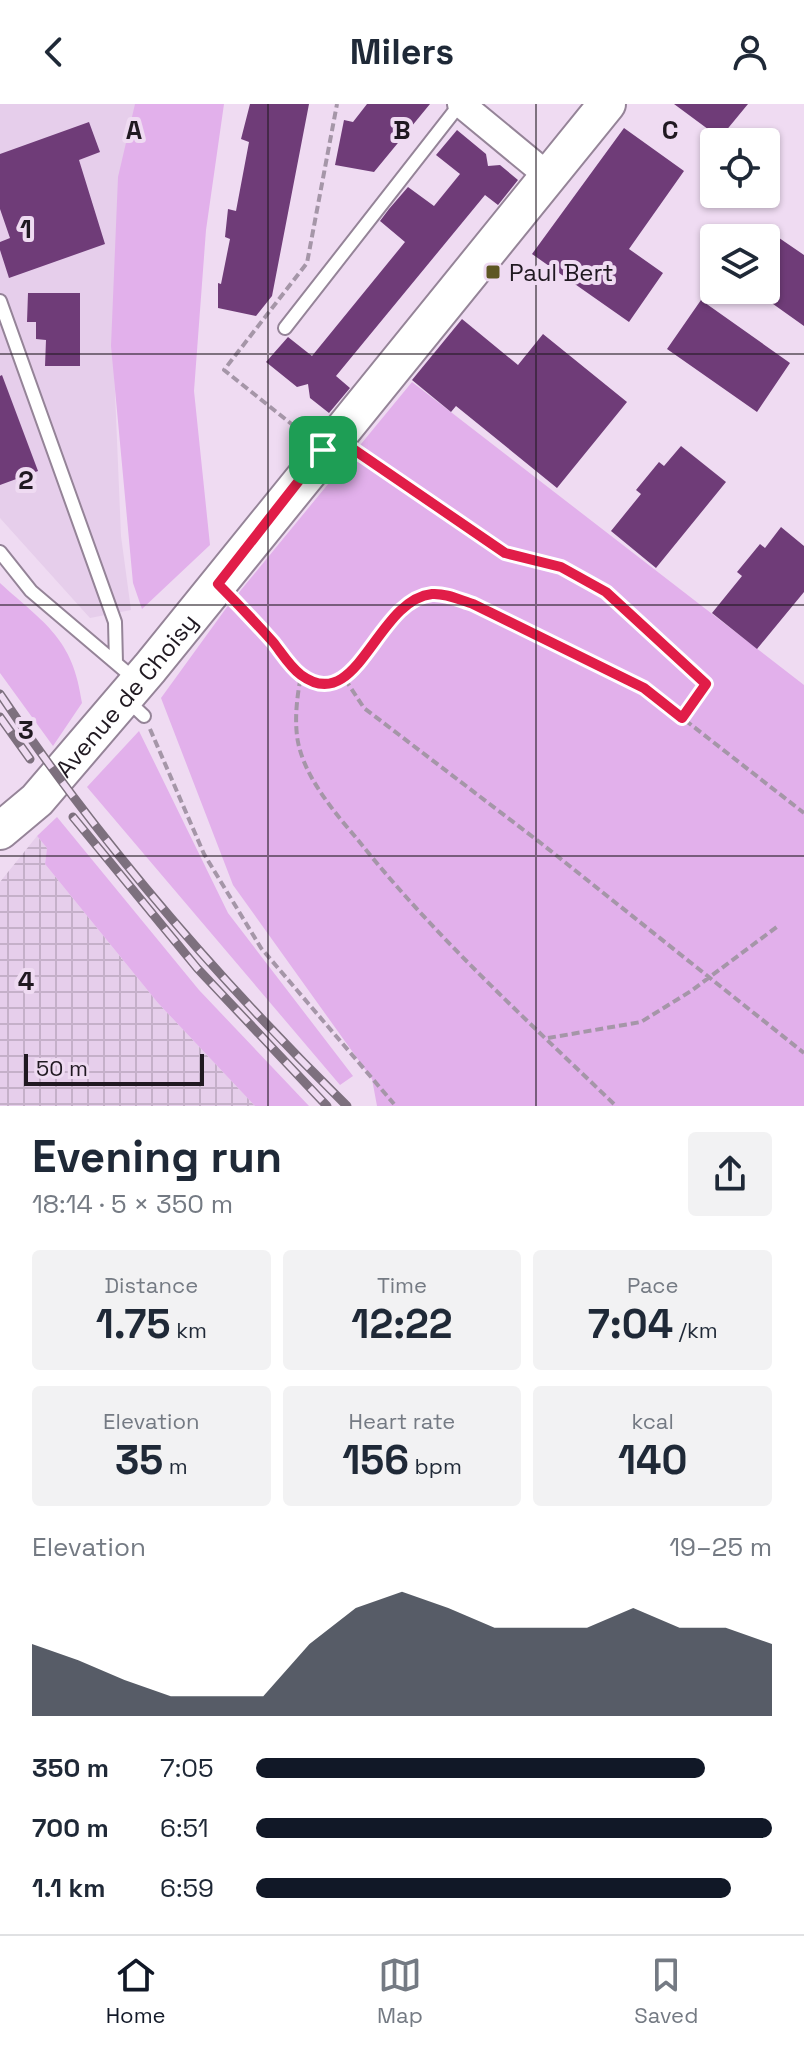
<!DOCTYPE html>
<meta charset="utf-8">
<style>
body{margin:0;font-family:"Space Grotesk",sans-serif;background:#f2f2f3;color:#1f2937;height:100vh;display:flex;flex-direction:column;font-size:30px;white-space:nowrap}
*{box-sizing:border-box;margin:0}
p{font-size:26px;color:#747a83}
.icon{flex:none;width:44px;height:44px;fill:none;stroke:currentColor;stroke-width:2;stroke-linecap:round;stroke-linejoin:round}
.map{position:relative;height:1002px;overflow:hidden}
.details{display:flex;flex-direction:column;background:#fff;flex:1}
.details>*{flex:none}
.fabs{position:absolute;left:700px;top:24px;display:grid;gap:16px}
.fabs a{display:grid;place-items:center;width:80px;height:80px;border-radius:8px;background:#fff;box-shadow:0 2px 6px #0004;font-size:40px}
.scale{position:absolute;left:24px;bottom:20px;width:180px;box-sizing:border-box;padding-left:8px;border:4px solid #201921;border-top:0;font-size:22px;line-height:28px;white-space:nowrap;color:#201921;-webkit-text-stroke:6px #efdbf2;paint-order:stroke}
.pin{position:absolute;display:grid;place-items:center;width:68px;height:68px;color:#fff;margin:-34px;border-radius:16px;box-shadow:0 4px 12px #0006}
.round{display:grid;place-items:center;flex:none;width:84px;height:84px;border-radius:8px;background:#f2f2f3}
.summary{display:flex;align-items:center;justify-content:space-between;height:136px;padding:0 32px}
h1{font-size:44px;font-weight:700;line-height:60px}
.stats{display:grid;grid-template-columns:repeat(3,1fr);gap:12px;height:136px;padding:8px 32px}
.stats div{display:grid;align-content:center;border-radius:8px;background:#f2f2f3;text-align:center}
.stats b{font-size:40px;font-weight:700}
.stats small{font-size:22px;font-weight:400}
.stats p{font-size:22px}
.chart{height:224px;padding:16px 32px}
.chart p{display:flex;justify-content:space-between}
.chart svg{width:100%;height:144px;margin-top:8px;fill:#111827;opacity:.7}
ul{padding:0 32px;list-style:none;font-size:26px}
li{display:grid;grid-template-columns:128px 96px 1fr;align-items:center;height:60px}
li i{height:20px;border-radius:10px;background:#111827}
header{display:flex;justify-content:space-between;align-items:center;height:104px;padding:0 32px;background:#fff;font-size:36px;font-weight:700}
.tab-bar{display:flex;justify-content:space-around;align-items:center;height:112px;border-top:2px solid #e0e1e3;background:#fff;font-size:22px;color:#747a83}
.tab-bar a{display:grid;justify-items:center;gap:4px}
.tab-bar .on{color:#111827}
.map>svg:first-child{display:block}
</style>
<header><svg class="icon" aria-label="back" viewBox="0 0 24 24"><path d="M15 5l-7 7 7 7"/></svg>Milers<svg class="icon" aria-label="person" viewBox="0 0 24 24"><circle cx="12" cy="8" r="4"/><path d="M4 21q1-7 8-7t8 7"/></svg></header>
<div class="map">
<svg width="804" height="1002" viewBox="0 0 804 1002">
<defs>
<pattern id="industrial-grid" width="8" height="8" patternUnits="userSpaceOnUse" patternTransform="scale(2)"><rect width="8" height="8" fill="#e6ceeb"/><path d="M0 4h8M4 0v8" fill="none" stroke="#c5b0c9"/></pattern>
</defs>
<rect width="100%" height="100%" fill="#efdbf2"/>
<path fill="#e6ceeb" d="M0 0H139L113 240 121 432 131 506 90 514 0 414Z"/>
<path fill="url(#industrial-grid)" d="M37 732 47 744 45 760 158 899 255 1002H0V778Z"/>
<path fill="#e2b0eb" d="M135 0H224L206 126 194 287 210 441 142 505 133 479 111 242 118 73Z
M412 278 804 581V1002H377L372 975 233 781 161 594 227 503Z
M0 479C45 520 73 534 82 599L53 642 0 569Z
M139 627 228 809 353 972 340 981 87 683Z
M57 713 199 886 309 1002H255L158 899 45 760 47 744 37 732Z"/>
<path fill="#6f3c78" d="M250 0H309L272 192 256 212 218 204V179L221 180 230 135 225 133 228 105 236 107 249 38 241 35Z
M367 0H430L374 68 335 61 344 16 353 18Z
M674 0H748L720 34Z
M89 18 100 48 79 56 105 140 9 174 0 146V138L10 134 0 105V50Z
M624 24 684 67 629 145 663 169 629 218 532 150Z
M457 26 486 50 488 62 500 61 518 76 498 101 485 91 336 272 350 284 329 309 310 294 308 280 297 283 266 258 288 233 312 252 405 138 380 117 389 105 408 83 434 102 460 70 436 51Z
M766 125 804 151V222L766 195Z
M28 189H80V262H45L46 236 36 235V218H27Z
M701 196 790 259 757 308 667 245Z
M462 215 518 261 543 230 627 298 557 384 456 302 451 308 412 276Z
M2 271 38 367 0 381V272Z
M681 342 726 378 656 464 611 427 641 390 636 386 659 358 664 362Z
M781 423 804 442V488L757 545 712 509 742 472 737 468 760 440 765 444Z"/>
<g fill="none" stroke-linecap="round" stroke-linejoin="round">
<defs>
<path id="service" d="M0 197 115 518 116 559
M285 224 460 0
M0 448 31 487 137 577
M127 596 144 612"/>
<path id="minor" d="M461 0 547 71"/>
<g id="secondary">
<path id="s1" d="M0 727 37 696 150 564 607 0"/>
</g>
</defs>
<use href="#service" stroke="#958498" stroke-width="16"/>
<use href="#minor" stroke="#958498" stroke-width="30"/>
<use href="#secondary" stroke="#958498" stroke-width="40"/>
<path stroke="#a596a8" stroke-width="4" stroke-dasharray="8 4" stroke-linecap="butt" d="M304 330 224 266 307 159 337 0
M361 350 505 449 561 463 606 488 706 580 682 614
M239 502 301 572C297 592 294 617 298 638 305 674 335 709 358 736 435 833 527 916 616 1002
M301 572C315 576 330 582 344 575 384 555 386 481 444 491 453 492 464 497 473 500L644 584 804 709
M345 575 364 604 542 740 804 949
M150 625 204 750 261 844 394 1000
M548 934 641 918 691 887 778 822"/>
<use href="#service" stroke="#fff" stroke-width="12"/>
<use href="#minor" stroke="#fff" stroke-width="26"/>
<use href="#secondary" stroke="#fff" stroke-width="36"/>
<defs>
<path id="rail" d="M0 590C100 739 219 876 347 1002
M0 613 30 655
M73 713 197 864 327 1002"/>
</defs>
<use href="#rail" stroke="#7d707e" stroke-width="9"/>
<use href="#rail" stroke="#efdbf2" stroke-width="6" stroke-dasharray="18" stroke-linecap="butt"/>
</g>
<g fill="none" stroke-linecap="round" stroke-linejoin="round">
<defs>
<path id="route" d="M350 343 505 449 561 463 606 488 706 580 682 614 644 584 473 500C460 496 446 489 432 490 376 496 358 613 301 571 290 563 281 548 273 538 255 518 237 499 218 480L323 346 339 359Z"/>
</defs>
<use href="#route" stroke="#fff" stroke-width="16"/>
<use href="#route" stroke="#e11d48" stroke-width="10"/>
</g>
<path fill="none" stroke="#201921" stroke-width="2" stroke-opacity="0.55" d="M268 0V1002M536 0V1002M0 250H804M0 501H804M0 752H804"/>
<rect fill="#5e5723" stroke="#efdbf2" stroke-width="3" x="485" y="160" width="16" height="16" rx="4"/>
<g text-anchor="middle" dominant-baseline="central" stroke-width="8" stroke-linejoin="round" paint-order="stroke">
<g font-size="24" fill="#201921" stroke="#efdbf2" text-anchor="start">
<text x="509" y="168">Paul Bert</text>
</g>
<g font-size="24" fill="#201921" stroke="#efdbf2">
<text stroke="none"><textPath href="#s1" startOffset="186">Avenue de Choisy</textPath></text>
</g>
</g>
<g font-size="26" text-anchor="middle" font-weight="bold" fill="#201921" stroke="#efdbf2" stroke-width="8" stroke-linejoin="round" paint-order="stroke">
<text x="134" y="35">A</text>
<text x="402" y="35">B</text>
<text x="670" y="35">C</text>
<text x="26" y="134">1</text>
<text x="26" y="385">2</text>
<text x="26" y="635">3</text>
<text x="26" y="886">4</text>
</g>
</svg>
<div class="fabs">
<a><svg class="icon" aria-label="locate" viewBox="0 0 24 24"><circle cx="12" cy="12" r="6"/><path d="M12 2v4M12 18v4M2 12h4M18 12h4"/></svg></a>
<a><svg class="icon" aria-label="layers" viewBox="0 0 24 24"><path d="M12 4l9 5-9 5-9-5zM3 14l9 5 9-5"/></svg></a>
</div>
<div class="scale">50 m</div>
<div class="pin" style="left:323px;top:346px;background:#1e9e55"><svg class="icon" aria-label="arrive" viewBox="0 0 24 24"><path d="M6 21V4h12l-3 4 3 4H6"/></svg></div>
</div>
<section class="details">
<div class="summary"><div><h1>Evening run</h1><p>18:14 · 5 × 350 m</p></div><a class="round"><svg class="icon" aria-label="share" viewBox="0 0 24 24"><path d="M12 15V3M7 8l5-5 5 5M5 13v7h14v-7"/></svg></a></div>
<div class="stats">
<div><p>Distance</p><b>1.75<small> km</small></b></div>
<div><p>Time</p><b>12:22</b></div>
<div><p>Pace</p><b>7:04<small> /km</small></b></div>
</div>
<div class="stats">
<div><p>Elevation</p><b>35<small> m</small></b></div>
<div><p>Heart rate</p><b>156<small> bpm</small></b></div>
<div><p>kcal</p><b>140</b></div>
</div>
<div class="chart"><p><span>Elevation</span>19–25 m</p>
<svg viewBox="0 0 160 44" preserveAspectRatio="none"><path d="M0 44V22L10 27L20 33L30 38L40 38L50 38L60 22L70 11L80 6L90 11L100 17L110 17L120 17L130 11L140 17L150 17L160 22V44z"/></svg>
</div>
<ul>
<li><b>350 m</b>7:05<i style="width:87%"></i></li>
<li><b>700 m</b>6:51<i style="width:100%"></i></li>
<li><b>1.1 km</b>6:59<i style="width:92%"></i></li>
</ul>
</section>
<nav class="tab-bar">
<a class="on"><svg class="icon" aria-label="home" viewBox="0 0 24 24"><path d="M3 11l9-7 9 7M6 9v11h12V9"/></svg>Home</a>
<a><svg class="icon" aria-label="map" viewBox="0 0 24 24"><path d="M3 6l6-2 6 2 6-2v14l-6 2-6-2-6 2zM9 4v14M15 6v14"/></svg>Map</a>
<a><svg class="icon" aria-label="saved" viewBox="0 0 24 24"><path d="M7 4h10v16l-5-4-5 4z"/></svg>Saved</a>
</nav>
